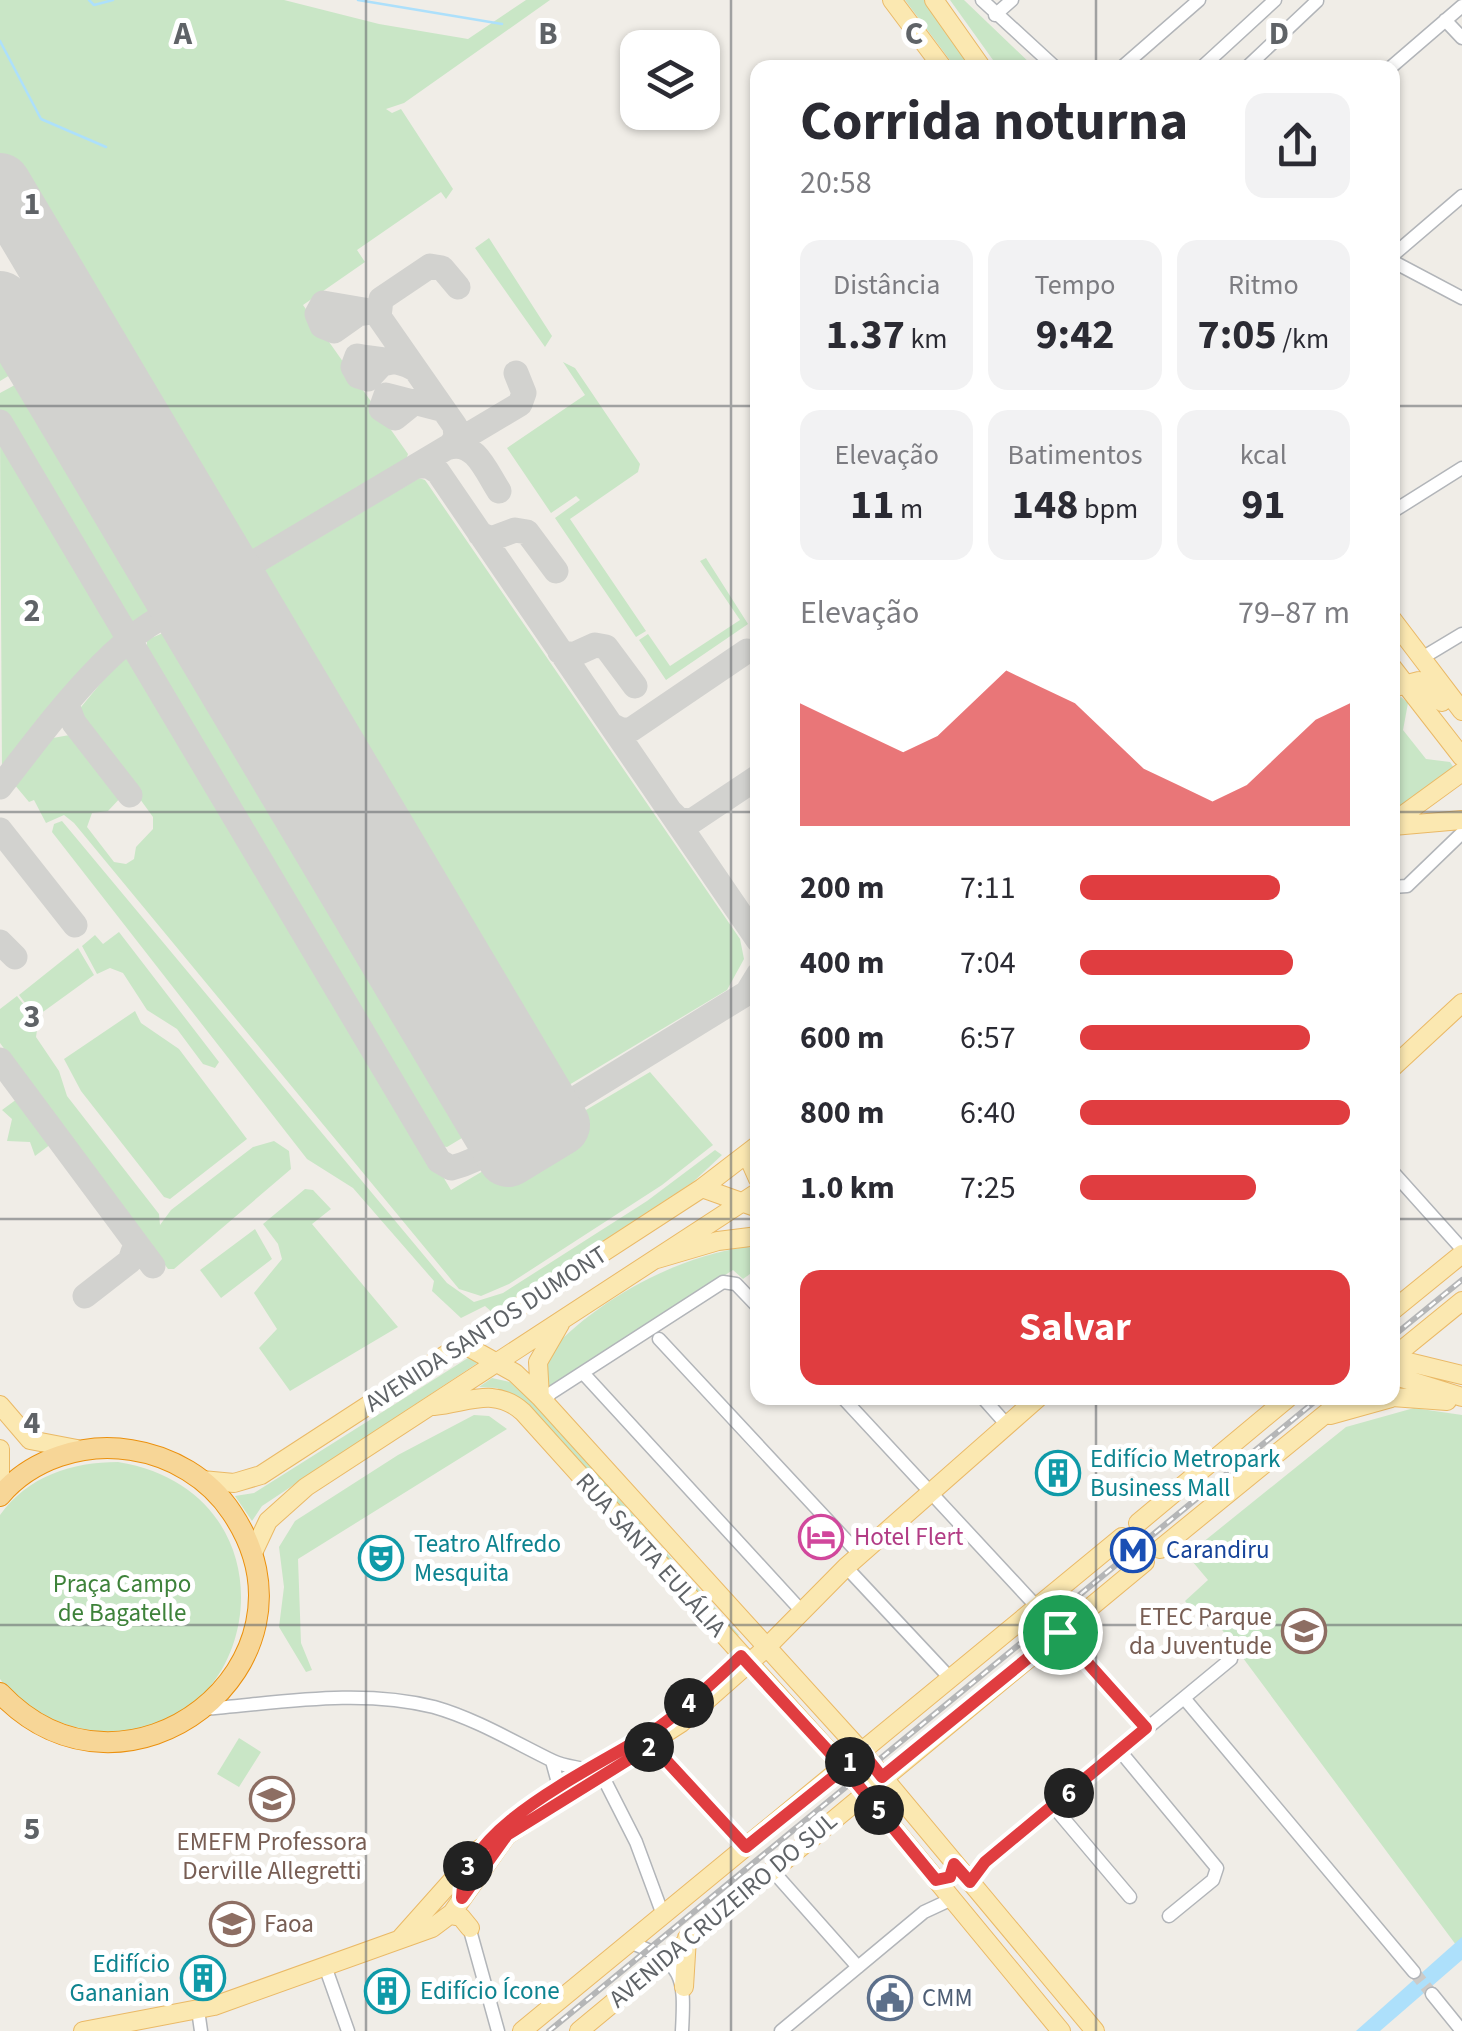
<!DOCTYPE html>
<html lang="pt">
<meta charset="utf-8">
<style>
body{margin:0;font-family:"Source Sans 3",sans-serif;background:#f2f2f3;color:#2b2b33;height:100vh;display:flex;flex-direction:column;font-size:38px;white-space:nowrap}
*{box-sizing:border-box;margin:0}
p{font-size:32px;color:#7c7c81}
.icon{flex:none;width:55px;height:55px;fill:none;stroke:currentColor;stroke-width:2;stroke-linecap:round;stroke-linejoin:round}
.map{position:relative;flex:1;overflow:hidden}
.details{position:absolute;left:750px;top:60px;width:650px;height:1345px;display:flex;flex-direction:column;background:#fff;border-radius:20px;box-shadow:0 2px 8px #0004}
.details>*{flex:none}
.controls{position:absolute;left:620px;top:30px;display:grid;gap:20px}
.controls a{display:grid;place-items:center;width:100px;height:100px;border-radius:20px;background:#fff;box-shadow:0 2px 8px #0004;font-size:50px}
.pin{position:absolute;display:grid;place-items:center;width:85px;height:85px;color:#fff;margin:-42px;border:5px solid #fff;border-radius:50%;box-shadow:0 2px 10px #0007}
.km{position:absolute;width:50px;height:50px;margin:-25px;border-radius:50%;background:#222;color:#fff;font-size:28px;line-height:50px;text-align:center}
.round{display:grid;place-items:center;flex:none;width:105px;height:105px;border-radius:20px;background:#f2f2f3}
.summary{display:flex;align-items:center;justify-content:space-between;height:170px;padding:0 50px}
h1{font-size:55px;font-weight:700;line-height:75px}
.metrics{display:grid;grid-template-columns:repeat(3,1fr);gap:15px;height:170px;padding:10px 50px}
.metrics div{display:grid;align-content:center;border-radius:20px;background:#f2f2f3;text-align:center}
.metrics b{font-size:42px;font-weight:700}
.metrics small{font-size:28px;font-weight:400}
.metrics p{font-size:28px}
.chart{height:280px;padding:20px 50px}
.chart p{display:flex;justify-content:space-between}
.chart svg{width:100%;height:180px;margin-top:10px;fill:#e03d40;opacity:.7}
.cta{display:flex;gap:20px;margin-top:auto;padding:20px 50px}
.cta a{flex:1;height:115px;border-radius:20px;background:#e03d40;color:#fff;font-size:40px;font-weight:700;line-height:115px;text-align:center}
ul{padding:0 50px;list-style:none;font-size:32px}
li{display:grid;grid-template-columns:160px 120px 1fr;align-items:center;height:75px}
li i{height:25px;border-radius:12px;background:#e03d40}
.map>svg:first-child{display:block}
</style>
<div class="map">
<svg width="1462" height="2031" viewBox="0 0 1462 2031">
<rect width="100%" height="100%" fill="#f0ede7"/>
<path fill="#c9e6c6" d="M0 0H284L379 24 468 39 526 0H550L404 103 386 109 392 113 401 109 453 189 446 199 441 192 357 250 365 262 303 305 408 454 406 460 250 552 233 554 218 547 0 184Z
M905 0H924L973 67H955Z
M950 0H964L1034 67H998Z
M489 238 552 336 545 347 475 248Z
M0 302 31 357 30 363 0 381Z
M563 362 575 368 640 464 638 472 570 519 646 631 636 637 555 518 580 500 576 496 551 513 507 448 585 395Z
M39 372 167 583 166 605 138 623 125 622 0 412V393Z
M0 431 116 631 113 641 2 771Z
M419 478 425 480 740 939 744 959 727 990 554 1094 538 1089 252 603V584L258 574Z
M706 558 748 624 666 680 639 640 648 634 670 666 740 620 700 561Z
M181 625 197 635 481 1113 482 1126 447 1147 436 1145 429 1136 147 658V640Z
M123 656 136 661 451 1190 650 1072 713 1145 662 1185 509 1284 481 1296 459 1289 74 823 64 815 46 823 34 800 29 802 14 784 53 738 75 734 123 795 108 811 92 813 87 827 114 862 126 864 134 859 136 847 153 829V817L77 712Z
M1401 697 1408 703 1403 730 1426 759 1450 762 1454 768 1393 812V700Z
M62 821 447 1283 474 1302 503 1293 647 1201 715 1150 722 1155 693 1182 493 1313 485 1306 461 1318 432 1291 434 1281 353 1188 307 1159 52 832 54 824Z
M119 932 219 1062 215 1068 203 1064 177 1029 147 1010 123 973 110 968 97 974 82 946 95 935 103 944Z
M78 948 94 975 36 1017 19 995Z
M17 996 38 1023 36 1037 59 1071 67 1096 159 1214 160 1225 171 1210 253 1147 274 1141 289 1151 291 1169 174 1269H168L0 1043V1009Z
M135 1011 141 1023 179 1049 247 1139 170 1199 164 1197 81 1091 64 1059Z
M17 1099 51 1144 35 1156 30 1142 7 1141 12 1119 2 1110Z
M305 1189 313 1190 331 1209 312 1224 398 1327 290 1391 259 1348 277 1329 254 1293 282 1259 278 1244 263 1224Z
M255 1229 272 1259 221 1298 200 1270Z
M745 1247 757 1248V1269L743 1279 733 1270 546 1389 543 1359C591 1303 672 1258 745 1247Z
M468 1358 479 1362 262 1506 252 1521 235 1496 254 1493Z
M492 1378 510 1382 538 1407 739 1635 734 1639 523 1402 497 1388 479 1387Z
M1414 1408 1462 1415V1953L1214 1619 1199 1618 1185 1601 1208 1580 1187 1555 1346 1427Z
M474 1415 489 1416 507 1429 298 1559 301 1643 312 1670 306 1672 279 1627 284 1587 279 1547 295 1521 398 1455Z
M118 1462C314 1494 258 1772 75 1727 50 1721 16 1701 0 1679V1515C28 1476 72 1462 118 1462Z
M239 1738 261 1752 239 1787 217 1774Z"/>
<path fill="#ade0fb" d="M1462 1937V1960L1380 2031H1356Z"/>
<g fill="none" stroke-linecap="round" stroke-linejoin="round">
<path stroke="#ade0fb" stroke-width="2.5" d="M89 0 94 5 113 0
M358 0 502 24
M0 41 41 119 106 147"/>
<path stroke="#d2d2cf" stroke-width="25" d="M372 312 358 314 334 331 322 326 317 314 323 303 364 310C369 311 373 312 377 314L455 426 456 437 450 447C475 440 487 473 499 491
M379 317 381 299 430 266 442 268 458 287
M392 362 382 364 368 379 358 376 353 367 357 356C376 360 400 359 416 370
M416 401 395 418 381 409 386 395 444 410
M0 422 439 1161 451 1168C479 1161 510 1143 511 1112L450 1000
M417 466H429L438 472 758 940
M480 534 491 539 515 530 527 532 556 571
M179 543 197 582 187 605
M235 637C223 616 211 600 228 578L520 404 524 393 516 373
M560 652 573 655 595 645 606 647 635 686
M67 705 74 723 130 795
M611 725 623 731 632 729 747 651
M0 787C46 729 120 622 194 604L214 609 226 625
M672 813 679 820 692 821 758 777
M0 830 75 925
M0 942 15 957
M0 1060 153 1266
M508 1093 528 1115 552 1113 747 993 758 975
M85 1296 130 1261 133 1252"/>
<path stroke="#d2d2cf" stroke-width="62" d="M0 184 559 1125 508 1156 0 302"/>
<path stroke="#cccac7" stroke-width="12" stroke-dasharray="12 6" stroke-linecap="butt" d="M1414 1972 1432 1994"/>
<defs>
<path id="minor" d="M982 0 1056 68
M995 15 1012 0
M1445 20 1462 38
M1121 68 1199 0
M1201 68 1275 0
M1246 68 1317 1
M1390 68 1462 6
M1392 256 1462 196
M1392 261 1462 298
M1392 512 1462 468
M1422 658 1462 634
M1392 887 1407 886 1462 833
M1392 1171 1462 1249
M659 1339 860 1555
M583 1373 797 1606
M843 1398 1037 1607
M983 1398 1007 1425
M544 1401 551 1393 723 1282 736 1284 758 1307
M846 1567 950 1678
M1059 1632 1146 1729
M1184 1698 1414 1972
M204 1709C279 1703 359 1688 434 1707 476 1719 514 1742 553 1761 569 1769 589 1766 603 1777L636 1842 663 1915
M652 1745 746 1847
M1120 1751 1217 1868 1213 1880 1169 1916
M552 1761 560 1790
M1053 1806 1130 1897
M771 1869 858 1967
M969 1881 985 1862 1231 1659
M468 1923 498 2031
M629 1942C684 1963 685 1976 682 2031
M326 1969 348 2031
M1432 1994 1462 2031
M198 2010 201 2031
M781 2031 924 1912 952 1899"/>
<path id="major" d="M892 0 943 68
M934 0 982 68
M1392 619 1462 711
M1392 667 1462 757
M1392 688 1419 681 1442 702
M1392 823 1462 772
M1393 826 1462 820
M1392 1068 1462 1003
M753 1150 750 1161 758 1179
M702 1188 758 1208
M657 1259 718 1241 758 1236
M1392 1311 1462 1254
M463 1344 515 1373 540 1397 862 1752 1095 2031
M1392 1358 1462 1301
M1392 1358 1462 1375
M1392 1375 1462 1397
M540 1397 538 1362 560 1324
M1392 1397 1447 1401
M0 1405 30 1440 77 1449
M434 1406C468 1403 494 1386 523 1412L844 1768 1061 2031
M1330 1415 1391 1398
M0 1449V1478
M202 1480 234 1483 261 1475 702 1188 758 1145
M1138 1523 1288 1398
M1160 1549 1345 1398
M252 1555 268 1521 306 1487 758 1192
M450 1915 461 1917 470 1928
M400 1939 481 1848
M684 1987 687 1938
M83 2031 214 2006 432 1928 452 1913 507 1835 681 1723 766 1648 846 1567 1038 1398
M522 2031 1122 1537
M579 2031 1145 1562"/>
<path id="highway" d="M0 1496C31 1459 84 1442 131 1450 171 1456 209 1478 232 1513 333 1663 126 1826 0 1693"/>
</defs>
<use href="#minor" stroke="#b2b5b9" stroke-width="15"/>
<use href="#major" stroke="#eab966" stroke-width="20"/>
<use href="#highway" stroke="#eb900d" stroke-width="22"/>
<use href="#minor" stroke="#fff" stroke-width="12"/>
<use href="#major" stroke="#fbe8b1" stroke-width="18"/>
<use href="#highway" stroke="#f7d697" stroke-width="20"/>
<defs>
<path id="rail" d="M1392 1337 1462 1280
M549 2031 1319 1398"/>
</defs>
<use href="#rail" stroke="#b5b6b7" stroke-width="6"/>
<use href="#rail" stroke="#fff" stroke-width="2.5" stroke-dasharray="8" stroke-linecap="butt"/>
</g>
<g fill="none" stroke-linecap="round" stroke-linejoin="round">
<defs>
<path id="route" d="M1060 1632 882 1777 862 1752 838 1773 746 1847 652 1745 507 1835 462 1898C461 1824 604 1765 659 1727 688 1706 715 1681 741 1656L844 1768 936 1880 950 1877 954 1864 970 1882 985 1862 1146 1728 1060 1632"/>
</defs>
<use href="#route" stroke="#fff" stroke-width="20"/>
<use href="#route" stroke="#e03d40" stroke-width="12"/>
</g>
<path fill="none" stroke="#5f6367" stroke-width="2.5" stroke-opacity="0.55" d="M366 0V2031M731 0V2031M1096 0V68M0 406H758M1392 406H1462M0 812H758M1392 812H1462M0 1219H758M1392 1219H1462M1096 1398V2031M0 1625H1462"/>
<defs>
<symbol id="building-ring" viewBox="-11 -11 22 22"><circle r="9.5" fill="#fff" stroke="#0f9aa8" stroke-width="1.5"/><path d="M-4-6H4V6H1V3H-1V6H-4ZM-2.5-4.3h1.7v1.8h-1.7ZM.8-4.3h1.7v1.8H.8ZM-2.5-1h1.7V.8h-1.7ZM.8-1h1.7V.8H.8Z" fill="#0f9aa8"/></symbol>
<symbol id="hotel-ring" viewBox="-11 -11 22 22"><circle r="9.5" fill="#fff" stroke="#d1479c" stroke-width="1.5"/><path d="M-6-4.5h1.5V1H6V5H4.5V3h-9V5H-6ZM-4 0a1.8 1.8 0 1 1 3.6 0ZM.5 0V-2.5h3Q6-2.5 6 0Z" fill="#d1479c"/></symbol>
<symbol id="metro-ring" viewBox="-11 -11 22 22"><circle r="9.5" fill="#fff" stroke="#1a4fb4" stroke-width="1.5"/><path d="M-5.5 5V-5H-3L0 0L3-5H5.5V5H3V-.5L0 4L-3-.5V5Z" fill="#1a4fb4"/></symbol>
<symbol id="theatre-ring" viewBox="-11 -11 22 22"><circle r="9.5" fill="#fff" stroke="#0f9aa8" stroke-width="1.5"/><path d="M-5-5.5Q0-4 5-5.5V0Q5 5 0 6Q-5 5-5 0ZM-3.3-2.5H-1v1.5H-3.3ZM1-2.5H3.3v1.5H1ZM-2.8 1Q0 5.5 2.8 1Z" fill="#0f9aa8"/></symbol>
<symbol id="university-ring" viewBox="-11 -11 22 22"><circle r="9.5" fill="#fff" stroke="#8d6e63" stroke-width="1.5"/><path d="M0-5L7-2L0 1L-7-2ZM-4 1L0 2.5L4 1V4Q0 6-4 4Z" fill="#8d6e63"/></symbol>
<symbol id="school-ring" viewBox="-11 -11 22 22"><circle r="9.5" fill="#fff" stroke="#8d6e63" stroke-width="1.5"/><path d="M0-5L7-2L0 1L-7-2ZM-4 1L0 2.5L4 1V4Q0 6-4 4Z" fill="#8d6e63"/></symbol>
<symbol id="civic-ring" viewBox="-11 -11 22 22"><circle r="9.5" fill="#fff" stroke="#5c6f8a" stroke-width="1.5"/><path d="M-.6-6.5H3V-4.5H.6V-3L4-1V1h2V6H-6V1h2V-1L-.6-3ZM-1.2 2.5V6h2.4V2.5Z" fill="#5c6f8a"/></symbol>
</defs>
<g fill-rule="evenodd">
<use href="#building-ring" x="1033" y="1448" width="50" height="50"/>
<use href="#hotel-ring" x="796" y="1512" width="50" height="50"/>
<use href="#metro-ring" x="1108" y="1525" width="50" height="50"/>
<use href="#theatre-ring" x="356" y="1533" width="50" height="50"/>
<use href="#university-ring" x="1279" y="1606" width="50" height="50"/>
<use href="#school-ring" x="247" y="1774" width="50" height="50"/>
<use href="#university-ring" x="207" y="1899" width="50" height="50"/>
<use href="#building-ring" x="178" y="1953" width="50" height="50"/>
<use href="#building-ring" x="362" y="1966" width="50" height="50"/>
<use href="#civic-ring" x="865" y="1973" width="50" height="50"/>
</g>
<g text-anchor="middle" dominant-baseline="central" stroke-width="10" stroke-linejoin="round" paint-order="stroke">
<g font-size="25" fill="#5f6367" stroke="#fff">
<text transform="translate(486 1329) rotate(-33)">AVENIDA SANTOS DUMONT</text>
<text transform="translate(651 1555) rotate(48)">RUA SANTA EULÁLIA</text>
<text transform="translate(723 1910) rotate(-40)">AVENIDA CRUZEIRO DO SUL</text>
</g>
<g font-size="25" fill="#0d838f" stroke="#fff" text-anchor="start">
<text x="1090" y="1459">Edifício Metropark<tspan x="1090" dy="29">Business Mall</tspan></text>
<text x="414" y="1544">Teatro Alfredo<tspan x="414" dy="29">Mesquita</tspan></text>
<text x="170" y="1964" text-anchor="end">Edifício<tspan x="170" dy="29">Gananian</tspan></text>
<text x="420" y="1991">Edifício Ícone</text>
</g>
<g font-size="25" fill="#b23c85" stroke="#fff" text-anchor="start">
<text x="854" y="1537">Hotel Flert</text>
</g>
<g font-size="25" fill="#164399" stroke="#fff" text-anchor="start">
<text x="1166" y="1550">Carandiru</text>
</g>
<g font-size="25" fill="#3e823a" stroke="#fff">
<text x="122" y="1584">Praça Campo<tspan x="122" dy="29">de Bagatelle</tspan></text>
</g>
<g font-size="25" fill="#785e54" stroke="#fff" text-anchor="end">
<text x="1272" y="1617">ETEC Parque<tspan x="1272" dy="29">da Juventude</tspan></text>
<text x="272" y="1842" text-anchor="middle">EMEFM Professora<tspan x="272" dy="29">Derville Allegretti</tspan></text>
<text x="264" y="1924" text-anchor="start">Faoa</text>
</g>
<g font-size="25" fill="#4e5e75" stroke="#fff" text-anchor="start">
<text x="922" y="1998">CMM</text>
</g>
</g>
<g font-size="32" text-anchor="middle" font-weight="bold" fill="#5f6367" stroke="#fff" stroke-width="10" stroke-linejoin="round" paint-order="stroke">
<text x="183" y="44">A</text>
<text x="548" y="44">B</text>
<text x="914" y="44">C</text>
<text x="1279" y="44">D</text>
<text x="32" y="214">1</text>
<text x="32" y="621">2</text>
<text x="32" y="1027">3</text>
<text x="32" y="1433">4</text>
<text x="32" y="1839">5</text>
</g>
</svg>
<div class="controls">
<a><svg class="icon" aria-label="layers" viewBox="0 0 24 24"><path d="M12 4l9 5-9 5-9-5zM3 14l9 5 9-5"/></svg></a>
</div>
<div class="pin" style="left:1060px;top:1632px;background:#1e9e55"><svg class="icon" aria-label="arrive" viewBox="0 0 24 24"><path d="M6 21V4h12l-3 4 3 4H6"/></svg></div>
<b class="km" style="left:850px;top:1762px">1</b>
<b class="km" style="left:649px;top:1747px">2</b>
<b class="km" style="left:468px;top:1866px">3</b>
<b class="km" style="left:689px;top:1703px">4</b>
<b class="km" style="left:879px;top:1810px">5</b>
<b class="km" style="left:1069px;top:1793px">6</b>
<section class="details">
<div class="summary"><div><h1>Corrida noturna</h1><p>20:58</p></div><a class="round"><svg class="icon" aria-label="share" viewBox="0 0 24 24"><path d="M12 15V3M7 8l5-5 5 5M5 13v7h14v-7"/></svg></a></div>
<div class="metrics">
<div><p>Distância</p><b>1.37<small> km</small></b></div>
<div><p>Tempo</p><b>9:42</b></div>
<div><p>Ritmo</p><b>7:05<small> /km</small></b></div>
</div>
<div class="metrics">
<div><p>Elevação</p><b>11<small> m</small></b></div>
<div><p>Batimentos</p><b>148<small> bpm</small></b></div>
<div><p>kcal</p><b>91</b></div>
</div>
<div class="chart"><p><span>Elevação</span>79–87 m</p>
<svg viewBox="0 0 160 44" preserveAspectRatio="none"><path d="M0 44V14L10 18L20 22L30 26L40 22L50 14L60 6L70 10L80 14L90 22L100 30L110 34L120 38L130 34L140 26L150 18L160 14V44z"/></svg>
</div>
<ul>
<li><b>200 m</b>7:11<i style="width:74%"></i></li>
<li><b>400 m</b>7:04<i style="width:79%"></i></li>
<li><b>600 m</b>6:57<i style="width:85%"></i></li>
<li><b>800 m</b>6:40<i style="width:100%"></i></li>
<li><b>1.0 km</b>7:25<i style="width:65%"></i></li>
</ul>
<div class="cta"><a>Salvar</a></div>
</section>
</div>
